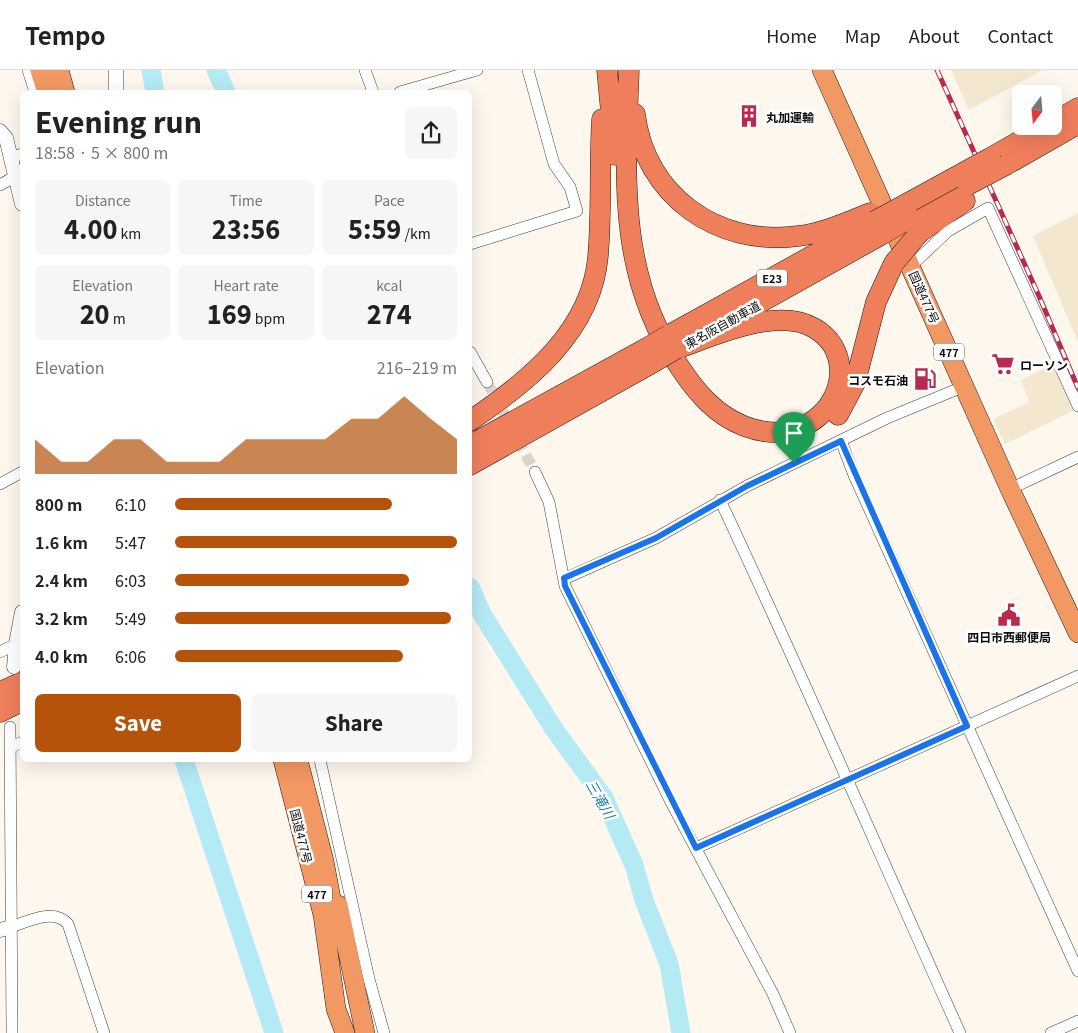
<!DOCTYPE html>
<meta charset="utf-8">
<style>
body{margin:0;font-family:Georgia,"Noto Sans JP",serif;background:#f6f6f6;color:#222;height:100vh;display:flex;flex-direction:column;font-size:19px;white-space:nowrap}
*{box-sizing:border-box;margin:0}
p{font-size:16px;color:#767676}
.icon{flex:none;width:28px;height:28px;fill:none;stroke:currentColor;stroke-width:2;stroke-linecap:round;stroke-linejoin:round}
.map{position:relative;flex:1;overflow:hidden}
.details{position:absolute;left:20px;top:20px;width:452px;height:672px;display:flex;flex-direction:column;background:#fff;border-radius:8px;box-shadow:0 5px 20px #0002}
.details>*{flex:none}
.needle{width:32px;rotate:196deg}
.tools{position:absolute;left:1012px;top:15px;display:grid;gap:10px}
.tools a{display:grid;place-items:center;width:50px;height:50px;border-radius:8px;background:#fff;box-shadow:0 5px 20px #0002;font-size:25px}
.pin{position:absolute;display:grid;place-items:center;width:42px;height:42px;color:#fff;margin:-51px -21px;border-radius:50% 50% 50% 0;rotate:-45deg;box-shadow:0 0 5px #0007}
.pin .icon{rotate:45deg}
.round{display:grid;place-items:center;flex:none;width:52px;height:52px;border-radius:8px;background:#f6f6f6}
.summary{display:flex;align-items:center;justify-content:space-between;height:85px;padding:0 15px}
h1{font-size:28px;font-weight:800;line-height:38px}
.figures{display:grid;grid-template-columns:repeat(3,1fr);gap:8px;height:85px;padding:5px 15px}
.figures div{display:grid;align-content:center;border-radius:8px;background:#f6f6f6;text-align:center}
.figures b{font-size:25px;font-weight:800}
.figures small{font-size:14px;font-weight:400}
.figures p{font-size:14px}
.chart{height:140px;padding:10px 15px}
.chart p{display:flex;justify-content:space-between}
.chart svg{width:100%;height:90px;margin-top:5px;fill:#b45309;opacity:.7}
.cta{display:flex;gap:10px;margin-top:auto;padding:10px 15px}
.cta a{flex:1;height:58px;border-radius:8px;background:#b45309;color:#fff;font-size:20px;font-weight:800;line-height:58px;text-align:center}
.cta a+a{background:#f6f6f6;color:#222}
ul{padding:0 15px;list-style:none;font-size:16px}
li{display:grid;grid-template-columns:80px 60px 1fr;align-items:center;height:38px}
li i{height:12px;border-radius:6px;background:#b45309}
header{display:flex;align-items:center;gap:30px;box-sizing:border-box;height:70px;padding:0 25px;background:#fff;border-bottom:1px solid #e0e0e0}
header strong{font-size:24px}
nav{display:flex;gap:28px;margin-inline-start:auto;font-size:18px}
.map>svg:first-child{display:block}
</style>
<header>
<strong>Tempo</strong>
<nav><a>Home</a><a>Map</a><a>About</a><a>Contact</a></nav>
</header>
<div class="map">
<svg width="1078" height="963" viewBox="0 0 1078 963">
<rect width="100%" height="100%" fill="#fef7ee"/>
<path fill="#f3e8cf" d="M951 0H1043L969 40Z
M1078 143V272L1033 166Z
M1053 294 1073 341 1005 374 993 349 1029 332 1021 310Z"/>
<g fill="none" stroke-linecap="round" stroke-linejoin="round">
<path stroke="#b4eaf4" stroke-width="19" d="M151 0 155 22
M216 0 226 22
M470 517 482 544 554 659 604 728 634 795 644 830 669 894 681 963
M184 690 274 963"/>
<path stroke="#dad4cc" stroke-width="11" stroke-dasharray="11 5.5" stroke-linecap="butt" d="M487 312 535 402"/>
<defs>
<path id="minor" d="M28 0 35 22
M365 0 373 22
M400 22 477 0
M11 88 22 84
M0 115 14 107
M470 174 577 141 570 117 554 94 528 0
M911 196 948 161 988 138 1078 336
M470 282 487 312
M841 371 854 405 1078 901
M535 402 549 432 565 516 672 734 773 924 790 963
M0 414 22 402
M1010 419 1078 387
M720 430C803 606 880 785 960 963
M564 509 656 468 747 416 887 348 965 316
M0 582 16 574
M10 657 12 963
M10 678 22 672
M320 690 369 909 384 963
M696 778 1078 606
M11 857C29 851 54 838 68 854L104 963
M1051 963 1078 951"/>
<path id="tertiary" d="M116 22V0
M0 61 6 68 22 134
M14 597 16 574 22 542
M0 860 11 857"/>
<path id="trunk" d="M40 0 47 22
M59 0 65 22
M822 0 1010 419 1078 563
M283 690 323 845 336 939 345 963
M298 690 324 791 335 850
M338 835 365 963"/>
<path id="motorway" d="M607 0 615 85
M629 0C625 105 617 208 681 299 697 323 716 345 744 356 770 366 797 365 819 346 847 322 848 277 814 258 777 236 714 266 676 279
M635 44C645 126 718 177 798 166 824 163 847 152 870 143
M1054 52 1078 38
M990 88 1046 56
M1006 95 1078 54
M910 148 968 115
M919 163 965 131
M718 256 881 165
M669 265 864 157
M838 345 855 313 876 232 894 193
M470 351C528 312 592 261 598 186 602 141 599 95 602 49
M470 375 645 279
M470 395 654 292
M0 622 22 612
M0 642 22 631"/>
</defs>
<use href="#minor" stroke="#404040" stroke-width="12"/>
<use href="#tertiary" stroke="#404040" stroke-width="15"/>
<use href="#trunk" stroke="#1e1e1e" stroke-width="20"/>
<use href="#motorway" stroke="#1e1e1e" stroke-width="21"/>
<use href="#minor" stroke="#fff" stroke-width="11"/>
<use href="#tertiary" stroke="#fff" stroke-width="14"/>
<use href="#trunk" stroke="#f29862" stroke-width="19"/>
<use href="#motorway" stroke="#ef7e5b" stroke-width="20"/>
<defs>
<path id="rail" d="M937 0 1039 226 1078 318"/>
</defs>
<use href="#rail" stroke="#b92a50" stroke-width="5"/>
<use href="#rail" stroke="#fff" stroke-width="3" stroke-dasharray="9" stroke-linecap="butt"/>
<defs>
<path id="motorway-bridge" d="M968 115 1006 95
M875 151 990 88
M881 165 910 148
M894 193 919 163
M645 279 669 265
M654 292 676 279"/>
</defs>
<use href="#motorway-bridge" stroke="#1e1e1e" stroke-width="21" stroke-linecap="butt"/>
<use href="#motorway-bridge" stroke="#ef7e5b" stroke-width="20"/>
</g>
<g fill="none" stroke-linecap="round" stroke-linejoin="round">
<defs>
<path id="route" d="M841 371 967 656 696 778 565 516 564 508 656 468 747 416Z"/>
</defs>
<use href="#route" stroke="#fff" stroke-width="10"/>
<use href="#route" stroke="#1a73e8" stroke-width="6"/>
</g>
<defs>
<symbol id="building-bare" viewBox="-9 -9 18 18"><path d="M-4-6H4V6H1V3H-1V6H-4ZM-2.5-4.3h1.7v1.8h-1.7ZM.8-4.3h1.7v1.8H.8ZM-2.5-1h1.7V.8h-1.7ZM.8-1h1.7V.8H.8Z" fill="#b92a50" stroke="#fff" stroke-width="2.5" paint-order="stroke"/></symbol>
<symbol id="supermarket-bare" viewBox="-9 -9 18 18"><path d="M-6-5.5h2.5l.6 2H6L4.5 2H-2.5L-4.4-4H-6ZM-1.5 3.2a1.3 1.3 0 1 0 .1 0ZM3 3.2a1.3 1.3 0 1 0 .1 0Z" fill="#b92a50" stroke="#fff" stroke-width="2.5" paint-order="stroke"/></symbol>
<symbol id="fuel-bare" viewBox="-9 -9 18 18"><path d="M-5.5-6h7V0h2V4h1.3V-2.5L3-4.5l.8-.8L6-3V5H2.5V1h-1V6h-7ZM-4.2-4.7v3.2H.2V-4.7Z" fill="#b92a50" stroke="#fff" stroke-width="2.5" paint-order="stroke"/></symbol>
<symbol id="civic-bare" viewBox="-9 -9 18 18"><path d="M-.6-6.5H3V-4.5H.6V-3L4-1V1h2V6H-6V1h2V-1L-.6-3ZM-1.2 2.5V6h2.4V2.5Z" fill="#b92a50" stroke="#fff" stroke-width="2.5" paint-order="stroke"/></symbol>
</defs>
<g fill-rule="evenodd">
<use href="#building-bare" x="733" y="30" width="32" height="32"/>
<use href="#supermarket-bare" x="987" y="278" width="32" height="32"/>
<use href="#fuel-bare" x="909" y="293" width="32" height="32"/>
<use href="#civic-bare" x="993" y="529" width="32" height="32"/>
</g>
<g text-anchor="middle" dominant-baseline="central" stroke-width="5" stroke-linejoin="round" paint-order="stroke">
<g fill="#fff" stroke="#565656" stroke-width="1">
<rect x="757" y="199.5" width="30" height="17" rx="4"/>
<rect x="934" y="273.5" width="30" height="17" rx="4"/>
<rect x="302" y="815.5" width="30" height="17" rx="4"/>
</g>
<g font-size="11" font-weight="bold" fill="#0d0d0d">
<text x="772" y="208">E23</text>
<text x="949" y="282">477</text>
<text x="317" y="824">477</text>
</g>
<g font-size="12" font-weight="bold" fill="#0d0d0d" stroke="#fff" text-anchor="start">
<text x="766" y="46">丸加運輸</text>
<text x="1020" y="294">ローソン</text>
<text x="908" y="309" text-anchor="end">コスモ石油</text>
<text x="1009" y="566" text-anchor="middle">四日市西郵便局</text>
</g>
<g font-size="12" fill="#0d0d0d" stroke="#fff">
<text transform="translate(925 227) rotate(66)">国道477号</text>
<text transform="translate(722 254) rotate(-29)">東名阪自動車道</text>
<text transform="translate(302 766) rotate(76)">国道477号</text>
</g>
<g font-size="14" font-style="italic" fill="#1a7f9b" stroke="#fff">
<text transform="translate(601 729) rotate(60)">三滝川</text>
</g>
</g>
</svg>
<div class="tools">
<a><svg class="needle" viewBox="-14 -14 28 28"><path d="M0-13l5 13h-10z" fill="#e53935"/><path d="M0 13l5-13h-10z" fill="#767676"/></svg></a>
</div>
<div class="pin" style="left:794px;top:393px;background:#1e9e55"><svg class="icon" aria-label="arrive" viewBox="0 0 24 24"><path d="M6 21V4h12l-3 4 3 4H6"/></svg></div>
<section class="details">
<div class="summary"><div><h1>Evening run</h1><p>18:58 · 5 × 800 m</p></div><a class="round"><svg class="icon" aria-label="share" viewBox="0 0 24 24"><path d="M12 15V3M7 8l5-5 5 5M5 13v7h14v-7"/></svg></a></div>
<div class="figures">
<div><p>Distance</p><b>4.00<small> km</small></b></div>
<div><p>Time</p><b>23:56</b></div>
<div><p>Pace</p><b>5:59<small> /km</small></b></div>
</div>
<div class="figures">
<div><p>Elevation</p><b>20<small> m</small></b></div>
<div><p>Heart rate</p><b>169<small> bpm</small></b></div>
<div><p>kcal</p><b>274</b></div>
</div>
<div class="chart"><p><span>Elevation</span>216–219 m</p>
<svg viewBox="0 0 160 44" preserveAspectRatio="none"><path d="M0 44V27L10 38L20 38L30 27L40 27L50 38L60 38L70 38L80 27L90 27L100 27L110 27L120 17L130 17L140 6L150 17L160 27V44z"/></svg>
</div>
<ul>
<li><b>800 m</b>6:10<i style="width:77%"></i></li>
<li><b>1.6 km</b>5:47<i style="width:100%"></i></li>
<li><b>2.4 km</b>6:03<i style="width:83%"></i></li>
<li><b>3.2 km</b>5:49<i style="width:98%"></i></li>
<li><b>4.0 km</b>6:06<i style="width:81%"></i></li>
</ul>
<div class="cta"><a>Save</a><a>Share</a></div>
</section>
</div>
